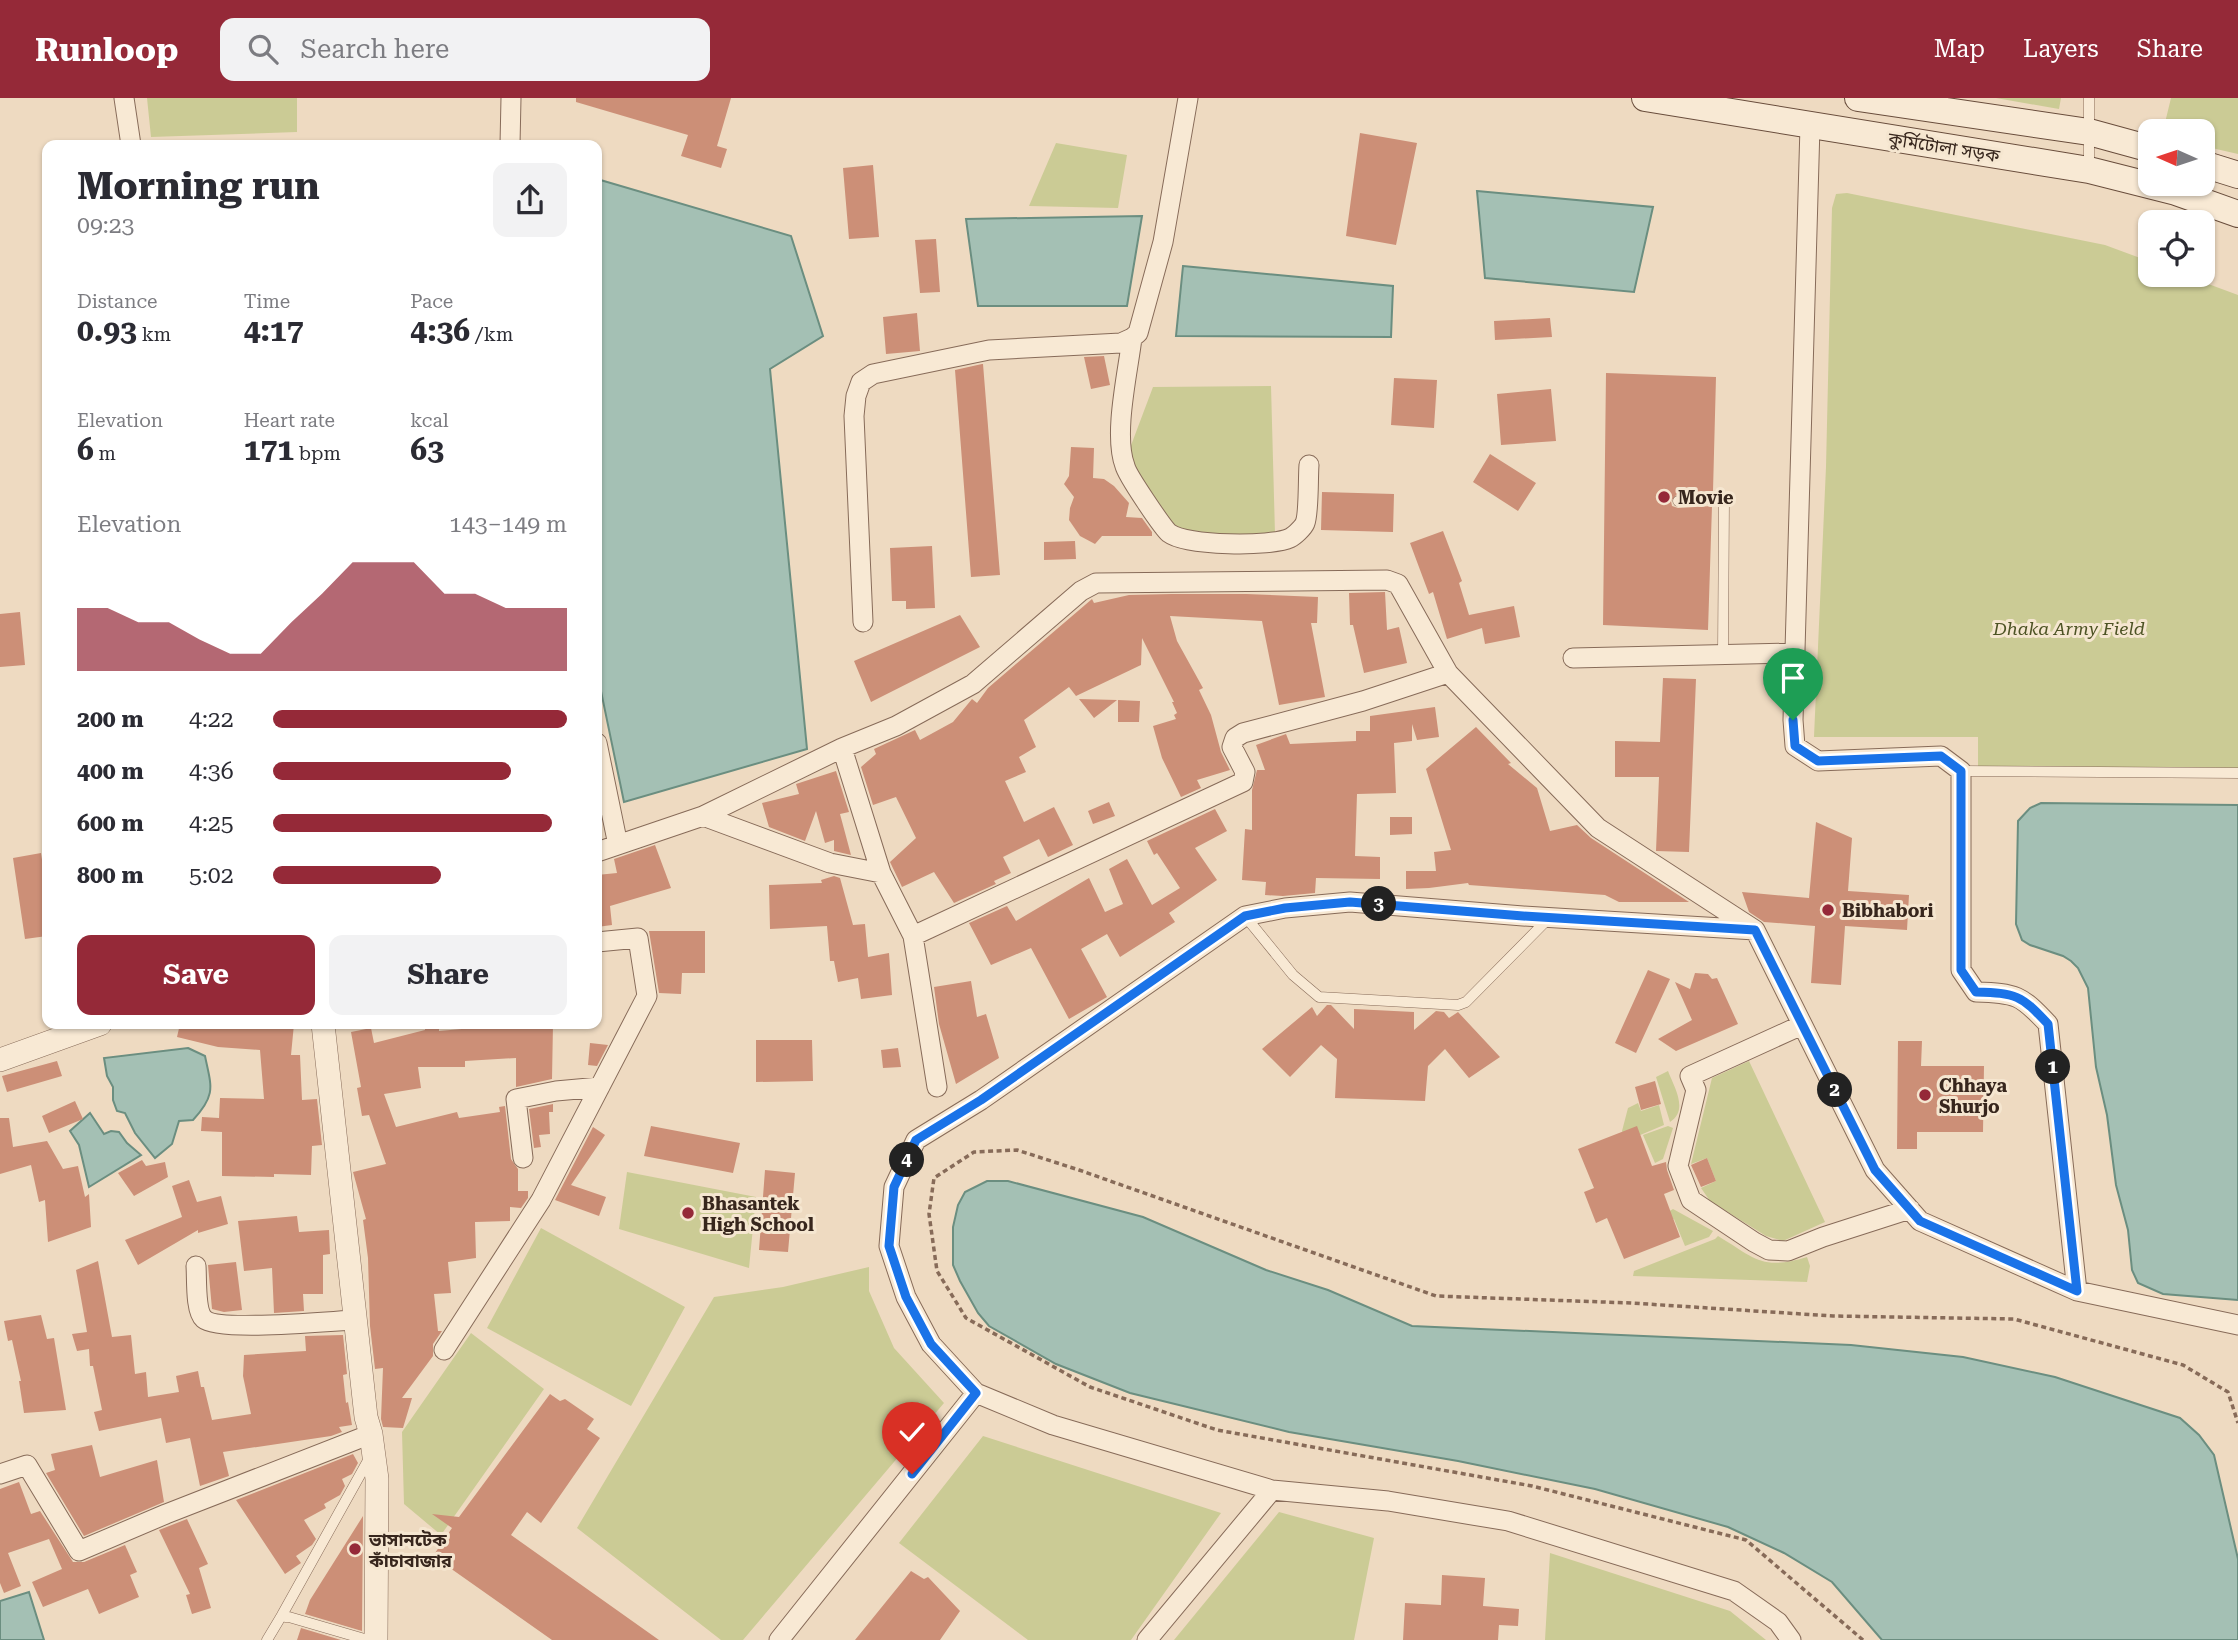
<!DOCTYPE html>
<meta charset="utf-8">
<style>
body{margin:0;font-family:"Roboto Serif","Noto Sans Bengali",serif;background:#f2f2f3;color:#2b2b33;height:100vh;display:flex;flex-direction:column;font-size:26px;white-space:nowrap}
*{box-sizing:border-box;margin:0}
p{font-size:23px;color:#7c7c81}
.icon{flex:none;width:38px;height:38px;fill:none;stroke:currentColor;stroke-width:2;stroke-linecap:round;stroke-linejoin:round}
.map{position:relative;flex:1;overflow:hidden}
.drawer{position:absolute;left:42px;top:42px;width:560px;height:889px;display:flex;flex-direction:column;background:#fff;border-radius:14px;box-shadow:0 2px 5px #0004}
.drawer>*{flex:none}
.needle{width:46px;rotate:273deg}
.controls{position:absolute;left:2138px;top:21px;display:grid;gap:14px}
.controls a{display:grid;place-items:center;width:77px;height:77px;border-radius:14px;background:#fff;box-shadow:0 2px 5px #0004;font-size:35px}
.pin{position:absolute;display:grid;place-items:center;width:60px;height:60px;color:#fff;margin:-72px -30px;border-radius:50% 50% 50% 0;rotate:-45deg;box-shadow:0 0 7px #0007}
.pin .icon{rotate:45deg}
.km{position:absolute;width:35px;height:35px;margin:-18px;border-radius:50%;background:#222;color:#fff;font-size:19px;line-height:35px;text-align:center}
.round{display:grid;place-items:center;flex:none;width:74px;height:74px;border-radius:14px;background:#f2f2f3}
.head{display:flex;align-items:center;justify-content:space-between;height:119px;padding:0 35px}
h1{font-size:38px;font-weight:700;line-height:52px}
.metrics{display:grid;grid-template-columns:repeat(3,1fr);gap:10px;height:119px;padding:7px 35px}
.metrics div{display:grid;align-content:center}
.metrics b{font-size:30px;font-weight:700}
.metrics small{font-size:19px;font-weight:400}
.metrics p{font-size:19px}
.chart{height:196px;padding:14px 35px}
.chart p{display:flex;justify-content:space-between}
.chart svg{width:100%;height:126px;margin-top:7px;fill:#952938;opacity:.7}
.action{display:flex;gap:14px;margin-top:auto;padding:14px 35px}
.action a{flex:1;height:80px;border-radius:14px;background:#952938;color:#fff;font-size:28px;font-weight:700;line-height:80px;text-align:center}
.action a+a{background:#f2f2f3;color:#2b2b33}
ul{padding:0 35px;list-style:none;font-size:23px}
li{display:grid;grid-template-columns:112px 84px 1fr;align-items:center;height:52px}
li i{height:18px;border-radius:9px;background:#952938}
header{display:flex;align-items:center;gap:42px;box-sizing:border-box;height:98px;padding:0 35px;background:#952938;color:#fff}
header strong{font-size:33px}
nav{display:flex;gap:38px;margin-inline-start:auto;font-size:24px}
.search{width:490px;height:63px;background:#f2f2f3;display:flex;align-items:center;gap:18px;box-sizing:border-box;padding:0 24px;border-radius:14px;color:#7c7c81;font-size:26px}
.map>svg:first-child{display:block}
</style>
<header>
<strong>Runloop</strong>
<div class="search"><svg class="icon" aria-label="search" viewBox="0 0 24 24"><circle cx="10" cy="10" r="6"/><path d="M15 15l6 6"/></svg>Search here</div>
<nav><a>Map</a><a>Layers</a><a>Share</a></nav>
</header>
<div class="map">
<svg width="2238" height="1542" viewBox="0 0 2238 1542">
<rect width="100%" height="100%" fill="#eedac1"/>
<path fill="#cbcb95" d="M147 0H297V34L151 39Z
M1996 0H2061L2059 11Z
M2171 0H2238V56L2203 48V33H2163Z
M1056 45 1127 57 1118 110 1029 108Z
M1847 95 2105 147 2151 164V177H2184L2238 197V671L1978 669V639H1814L1826 369 1832 110 1836 96Z
M1271 288 1275 436 1186 442 1124 366 1153 289Z
M1749 963 1825 1124 1783 1143 1766 1138 1710 1103 1701 1090 1716 1083 1707 1060 1691 1066 1712 980Z
M1668 973C1674 989 1689 1012 1670 1024L1656 979Z
M1638 1005 1641 1013 1659 1007 1664 1027 1626 1043 1622 1033 1628 1010Z
M1668 1028 1673 1030 1663 1061 1655 1065 1643 1037Z
M627 1074 756 1099 749 1170 619 1131Z
M1673 1111 1713 1133 1709 1139 1685 1148 1674 1121 1671 1122 1668 1114Z
M541 1130 685 1209 631 1308 487 1230Z
M1718 1138C1755 1160 1761 1173 1807 1159L1810 1168 1807 1184 1633 1178 1634 1173 1715 1141Z
M869 1169V1193L894 1250 944 1305 743 1542H721L577 1430 714 1199 783 1189Z
M471 1235 544 1291 441 1437 404 1406 402 1334Z
M983 1338 1221 1415 1131 1542H1028L899 1445Z
M1279 1414 1374 1440 1354 1542H1174Z
M1550 1455 1730 1513 1766 1542H1545Z"/>
<path fill="#a4c0b4" stroke="#6b8e80" stroke-width="2" d="M597 81 791 138 823 238 770 271 807 651 624 704 597 574Z
M1477 93 1653 109 1634 194 1485 180Z
M1142 118 1127 208H978L966 121Z
M1183 168 1393 188 1391 239 1176 238Z
M2041 705 2238 707V1202L2163 1196 2138 1185 2132 1172 2128 1132 2116 1087 2107 1017 2096 969 2088 890 2078 870 2071 863 2063 858 2030 847 2022 842 2016 826 2018 723 2030 710Z
M188 950 205 958C211 988 217 996 193 1022L179 1023 172 1046 155 1060 135 1035 125 1015 117 1013 113 1002V989L107 978 104 960Z
M90 1015 104 1036 111 1033 119 1034 127 1045 141 1057 89 1089 79 1047 70 1033Z
M987 1083H1008L1143 1119 1266 1172 1328 1192 1412 1228 1851 1247 1963 1259 2055 1279 2180 1320 2199 1337 2214 1357 2238 1461V1542H1882L1832 1484 1784 1455 1728 1429 1595 1391 1458 1363 1289 1334 1130 1295 1056 1266 989 1228 978 1215 960 1183 953 1167V1129L958 1107 965 1094Z
M29 1494 44 1542H0V1503Z"/>
<path fill="#cc8f77" d="M576 0H731L717 48 727 51 721 70 681 58 688 37 576 4Z
M1360 35 1417 45 1396 147 1346 138Z
M873 67 879 139 849 141 843 70Z
M936 141 940 194 920 195 915 142Z
M917 215 920 253 886 256 883 219Z
M1550 220 1552 239 1495 242 1494 223Z
M1104 258 1110 287 1091 291 1084 259Z
M982 266H983L1000 477 971 479 955 272Z
M1606 275 1716 279 1713 393 1677 396 1671 403 1672 408 1678 410 1712 408 1708 532 1603 527Z
M1394 280 1437 282 1434 330 1391 327Z
M1551 291 1556 343 1501 347 1497 296Z
M1071 349 1094 350 1093 380 1104 381 1114 388 1129 405 1126 419 1142 420 1152 434V438H1102L1095 446 1080 438 1069 422 1070 410 1074 399 1064 386 1069 378Z
M1490 356 1536 385 1518 413 1473 384Z
M1322 394 1394 396 1393 434 1321 432Z
M1443 433 1462 483 1459 485 1469 517 1514 508 1520 539 1485 546 1482 530 1447 541 1433 494 1429 496 1410 445Z
M1075 443 1076 461 1044 462V444Z
M932 448 935 510 906 511V503H892L890 450Z
M1385 494 1387 532 1399 529 1407 565 1364 575 1353 527H1350L1349 495Z
M1172 496H1246L1318 499 1317 525H1311L1325 599 1279 607 1262 523 1170 518 1177 543 1203 590 1199 592 1211 617 1221 654 1230 672 1197 682 1201 690 1181 699 1162 660 1153 628 1176 621 1174 617 1177 615 1172 604H1174L1142 540 1141 567 1076 598 1069 589 1024 622 1036 649 1019 659 1026 674 1005 683 1024 724 1054 709 1073 747 1048 759 1039 741 1003 759 1011 775 994 783 996 786 954 805 934 774 902 789 890 764 916 740 896 699 873 707 861 669 876 656 874 651 915 632 920 642 953 624 972 601 977 605 988 590 1092 501 1094 505 1129 497Z
M20 514 25 567 0 569V516Z
M960 517 980 549 871 604 854 563Z
M1663 580 1696 581 1689 754 1656 753 1659 679H1615V643L1660 644Z
M1079 601 1117 602 1094 620Z
M1118 602 1140 603 1139 624H1118Z
M1435 609 1439 639 1417 642 1412 626V643L1394 645 1396 695 1357 696 1355 758 1380 759V781L1316 780 1315 795 1283 798 1265 797 1266 784 1242 782 1245 731 1252 732V692L1257 672H1265L1256 647 1286 636 1290 646 1356 643V633H1370V618Z
M1476 629 1511 665 1508 666 1537 690 1550 733 1577 727 1591 740 1689 804H1619L1605 797 1469 787 1468 785 1429 790 1406 791V773H1436L1434 754 1451 752 1426 671Z
M836 673 849 714 840 716 851 757 834 753V742L825 745 816 713 805 743 769 729 762 705 799 696 796 686Z
M1109 704 1115 718 1093 726 1088 713Z
M1215 711 1227 733 1195 750 1217 782 1169 815 1175 824 1120 859 1107 836 1081 851 1107 899 1069 921 1031 850 991 867 969 825 1007 808 1016 823 1089 780 1105 814 1123 806 1109 771 1127 761 1152 807 1180 790 1157 755 1154 757 1147 743Z
M1390 719H1412V736L1390 737Z
M1816 724 1852 740 1848 793 1909 797 1907 832 1845 828 1841 887 1811 885 1815 828 1764 824 1749 814 1742 794 1809 800Z
M655 747 671 790 610 808 612 827 597 829V777L617 775 614 761Z
M41 755 47 795V838L25 841 13 760Z
M834 778 840 780 853 827 865 826 868 859 889 855 892 897 861 901 858 880 838 884 834 863H830L827 828 770 831 769 787 822 785 821 782Z
M649 833H705V875H682L681 896 659 895Z
M1648 872 1670 881 1636 955 1615 945Z
M1695 875 1708 876 1712 881 1717 880 1738 926 1676 953 1658 941 1692 922 1675 884 1690 891Z
M971 883 977 919 986 916 999 960 956 986 939 926 934 889Z
M1327 907H1331L1354 931V911L1414 914V932L1436 913 1444 914 1449 920 1458 914 1500 959 1469 980 1445 951 1428 968 1425 1003 1335 1000 1337 961 1321 947 1290 979 1262 951 1312 909 1317 918Z
M180 926H294L291 957H300L302 1002 317 1001 322 1047 312 1048 311 1077 274 1076V1079L222 1078V1034L201 1033 202 1019 219 1020 220 1000 264 1001 260 952 218 949 177 939Z
M473 926H553L552 981 516 989V960L465 963V969H418L421 990 384 996 396 1029 457 1014 459 1020 500 1014 499 1009 505 1008 511 1061 518 1071V1093H528V1100L521 1110 510 1109V1123L475 1124 476 1160 448 1164 451 1195 434 1196 438 1233H442L433 1246V1258L402 1300H412L403 1330 383 1329 381 1321 383 1270 375 1271 370 1228 368 1160 363 1122 366 1121 353 1074 386 1066 369 1017 362 1018 357 990 361 989 351 934 371 930 374 945 425 932V929H439V933L473 930Z
M756 942H812L813 983 756 984Z
M1898 943H1922L1921 968H1984L1983 1034H1917V1051H1897Z
M590 945 608 947 597 968 588 967Z
M898 950 901 969 883 970 881 952Z
M57 963 62 978 7 994 2 978Z
M1655 983 1661 1006 1641 1012 1635 989Z
M75 1003 83 1021 49 1035 42 1018Z
M553 1006V1014H549L550 1036 539 1037 541 1049 534 1050 529 1011Z
M0 1020H9L13 1049 47 1043 63 1071 78 1068 85 1099 89 1096 91 1129 48 1144 45 1102 39 1104 31 1067 0 1076Z
M651 1028 740 1045 733 1075 644 1058Z
M1637 1028 1652 1068 1666 1064 1667 1072 1674 1092 1664 1096 1680 1139 1624 1161 1607 1120 1596 1125 1584 1094 1594 1090 1578 1051Z
M593 1029 605 1037 571 1087 606 1099 599 1118 555 1102Z
M1707 1060 1716 1083 1701 1089 1691 1067Z
M142 1062 146 1068 165 1064 168 1079 134 1098 118 1075Z
M765 1072 795 1075 788 1154 759 1152Z
M189 1082 197 1104 221 1098 228 1126 198 1135V1132L138 1167 125 1142 182 1119 172 1088Z
M297 1118 299 1134 329 1132 330 1156 323 1157V1196H303L304 1213 274 1215 272 1170 244 1173 238 1123Z
M98 1163 112 1239 131 1237 135 1276 146 1274 148 1299 179 1294 176 1278 198 1273 201 1289H204L212 1322 251 1316 243 1278 244 1257 306 1253 305 1238 343 1237 347 1276 343 1277 346 1305 348 1304 352 1327 339 1329 342 1334 331 1338 223 1354 229 1378 200 1388 190 1340 166 1345 161 1320 99 1333 94 1314 102 1312 93 1268H90L89 1251 77 1253 72 1236 87 1234 76 1172Z
M236 1164 242 1212 224 1214 212 1211 208 1167Z
M41 1217 47 1241 54 1240 66 1312 24 1315 19 1283H21L12 1242 8 1243 4 1223Z
M550 1296 560 1303 565 1301 594 1321 587 1331 600 1340 541 1425 527 1414 511 1437 659 1542H552L433 1458 452 1430 432 1416 459 1419Z
M92 1347 100 1379 157 1362 164 1404 84 1438 46 1375 55 1372 51 1356Z
M353 1356 358 1365 352 1376 342 1381 345 1388 340 1397 324 1406 326 1410 304 1422 316 1441 312 1447 296 1458 301 1465 285 1476 236 1402Z
M19 1384 31 1416 40 1413 73 1464H84L125 1447 137 1474 130 1477 139 1499 99 1516 88 1491 43 1509 32 1484 62 1471 49 1441 8 1455 21 1488 4 1495 0 1485V1391Z
M363 1418 362 1533 305 1516 310 1502Z
M187 1421 208 1466 199 1470 211 1510 192 1516 186 1497 190 1496 159 1432Z
M911 1473 924 1481 928 1479 960 1513 940 1542H855Z
M1442 1477 1485 1480 1483 1508 1519 1511 1518 1528 1499 1527 1498 1542H1403L1405 1505 1441 1507Z
M301 1530 341 1542H297Z"/>
<g fill="none" stroke-linecap="round" stroke-linejoin="round">
<defs>
<path id="service" d="M2089 72V0
M1678 403 1724 400 1723 557
M1961 673 2238 675
M1245 818 1293 877 1319 899 1458 907 1466 904 1548 821
M267 1542 282 1517 286 1519
M368 1542 282 1517 370 1359"/>
<path id="minor" d="M124 0 131 47
M1810 28 1793 622 1795 648 1818 663 1941 658 1961 673V872L1976 894C2016 895 2021 897 2048 926L2077 1193
M510 47 511 0
M1132 240C1128 274 1113 337 1125 368 1127 377 1163 430 1169 435 1186 448 1271 449 1290 440 1294 438 1303 430 1305 425 1309 416 1308 379 1309 367
M863 524 854 318 856 298 861 284 873 276 989 252 1121 245 1132 240 1138 235 1163 144 1188 0
M1573 560 1795 555
M597 645 618 747
M842 650 881 775 913 838 937 989
M703 718 830 765 881 775
M597 754 703 718 842 650 896 628 973 586 1081 493 1096 485 1387 482 1398 486 1448 575 1598 730 1755 832 1875 1072 1920 1123 2077 1193 2238 1227
M1755 832 1523 818 1350 804 1285 810 1245 818 981 1002 916 1042 894 1089 889 1148 906 1199 931 1246 976 1295 1053 1327 1272 1392 1388 1403 1508 1423 1734 1493 1778 1524 1791 1542
M913 838 1243 684 1245 674 1232 649 1235 640 1243 635 1363 603 1448 575
M1802 927 1690 978 1696 992 1678 1068 1691 1102 1754 1144 1769 1152 1788 1153 1823 1139 1910 1111
M523 1060 516 1001 556 993 600 989
M196 1168C197 1181 195 1213 204 1221 219 1234 331 1223 356 1222
M444 1252 541 1102 647 898 638 840 597 844
M0 1376 27 1367 79 1453 166 1416 371 1336
M779 1542 976 1295
M1147 1542 1272 1392"/>
<path id="tertiary" d="M323 926 366 1319 371 1336 377 1381 376 1542
M0 962 100 926"/>
<path id="secondary" d="M1645 0 2089 72 2176 94 2238 116
M1858 0 2089 34 2151 51
M2203 66 2238 77"/>
</defs>
<use href="#service" stroke="#876b59" stroke-width="11"/>
<use href="#minor" stroke="#876b59" stroke-width="21"/>
<use href="#tertiary" stroke="#876b59" stroke-width="24"/>
<use href="#secondary" stroke="#694d3c" stroke-width="28"/>
<path stroke="#876b59" stroke-width="3.5" stroke-dasharray="5 3.5" stroke-linecap="butt" d="M1863 1542 1746 1442 1532 1388 1217 1332 1090 1289 966 1220 937 1173 929 1116 934 1080 974 1054 1017 1052 1079 1072 1436 1198 1631 1205 1833 1218 2014 1221 2183 1267 2228 1294 2238 1325"/>
<use href="#service" stroke="#f8e9d4" stroke-width="10"/>
<use href="#minor" stroke="#f8e9d4" stroke-width="19"/>
<use href="#tertiary" stroke="#f8e9d4" stroke-width="23"/>
<use href="#secondary" stroke="#f8e9d4" stroke-width="26"/>
</g>
<g fill="none" stroke-linecap="round" stroke-linejoin="round">
<defs>
<path id="route" d="M912 1376 976 1295 931 1246 906 1199 889 1148 894 1089 916 1042 981 1002 1245 818 1285 810 1350 804 1523 818 1755 832 1875 1072 1920 1123 2077 1193 2048 926C2021 897 2016 895 1976 894L1961 872V673L1941 658 1818 663 1795 648 1793 622"/>
</defs>
<use href="#route" stroke="#fff" stroke-width="14"/>
<use href="#route" stroke="#1a73e8" stroke-width="9"/>
</g>
<g fill="#952938" stroke="#f5e6d0" stroke-width="2.5">
<circle cx="1664" cy="399" r="7"/>
<circle cx="1828" cy="812" r="7"/>
<circle cx="1925" cy="997" r="7"/>
<circle cx="688" cy="1115" r="7"/>
<circle cx="355" cy="1451" r="7"/>
</g>
<g text-anchor="middle" dominant-baseline="central" stroke-width="6" stroke-linejoin="round" paint-order="stroke">
<g font-size="18" fill="#37261d" stroke="#f5e6d0">
<text transform="translate(1944 49) rotate(9)">কুর্মিটোলা সড়ক</text>
</g>
<g font-size="18" font-weight="bold" fill="#37261d" stroke="#f5e6d0" text-anchor="start">
<text x="1678" y="399">Movie</text>
<text x="1842" y="812">Bibhabori</text>
<text x="1939" y="987">Chhaya<tspan x="1939" dy="21">Shurjo</tspan></text>
<text x="702" y="1105">Bhasantek<tspan x="702" dy="21">High School</tspan></text>
<text x="369" y="1441">ভাসানটেক<tspan x="369" dy="21">কাঁচাবাজার</tspan></text>
</g>
<g font-size="18" font-style="italic" fill="#4d5324" stroke="#f5e6d0">
<text x="2069" y="530">Dhaka Army Field</text>
</g>
</g>
</svg>
<div class="controls">
<a><svg class="needle" viewBox="-14 -14 28 28"><path d="M0-13l5 13h-10z" fill="#e53935"/><path d="M0 13l5-13h-10z" fill="#7c7c81"/></svg></a>
<a><svg class="icon" aria-label="locate" viewBox="0 0 24 24"><circle cx="12" cy="12" r="6"/><path d="M12 2v4M12 18v4M2 12h4M18 12h4"/></svg></a>
</div>
<div class="pin" style="left:1793px;top:622px;background:#1e9e55"><svg class="icon" aria-label="arrive" viewBox="0 0 24 24"><path d="M6 21V4h12l-3 4 3 4H6"/></svg></div>
<div class="pin" style="left:912px;top:1376px;background:#d93025"><svg class="icon" aria-label="check" viewBox="0 0 24 24"><path d="M5 12l5 5 9-10"/></svg></div>
<b class="km" style="left:2053px;top:969px">1</b>
<b class="km" style="left:1835px;top:992px">2</b>
<b class="km" style="left:1379px;top:806px">3</b>
<b class="km" style="left:907px;top:1062px">4</b>
<section class="drawer">
<div class="head"><div><h1>Morning run</h1><p>09:23</p></div><a class="round"><svg class="icon" aria-label="share" viewBox="0 0 24 24"><path d="M12 15V3M7 8l5-5 5 5M5 13v7h14v-7"/></svg></a></div>
<div class="metrics">
<div><p>Distance</p><b>0.93<small> km</small></b></div>
<div><p>Time</p><b>4:17</b></div>
<div><p>Pace</p><b>4:36<small> /km</small></b></div>
</div>
<div class="metrics">
<div><p>Elevation</p><b>6<small> m</small></b></div>
<div><p>Heart rate</p><b>171<small> bpm</small></b></div>
<div><p>kcal</p><b>63</b></div>
</div>
<div class="chart"><p><span>Elevation</span>143–149 m</p>
<svg viewBox="0 0 160 44" preserveAspectRatio="none"><path d="M0 44V22L10 22L20 27L30 27L40 33L50 38L60 38L70 27L80 17L90 6L100 6L110 6L120 17L130 17L140 22L150 22L160 22V44z"/></svg>
</div>
<ul>
<li><b>200 m</b>4:22<i style="width:100%"></i></li>
<li><b>400 m</b>4:36<i style="width:81%"></i></li>
<li><b>600 m</b>4:25<i style="width:95%"></i></li>
<li><b>800 m</b>5:02<i style="width:57%"></i></li>
</ul>
<div class="action"><a>Save</a><a>Share</a></div>
</section>
</div>
